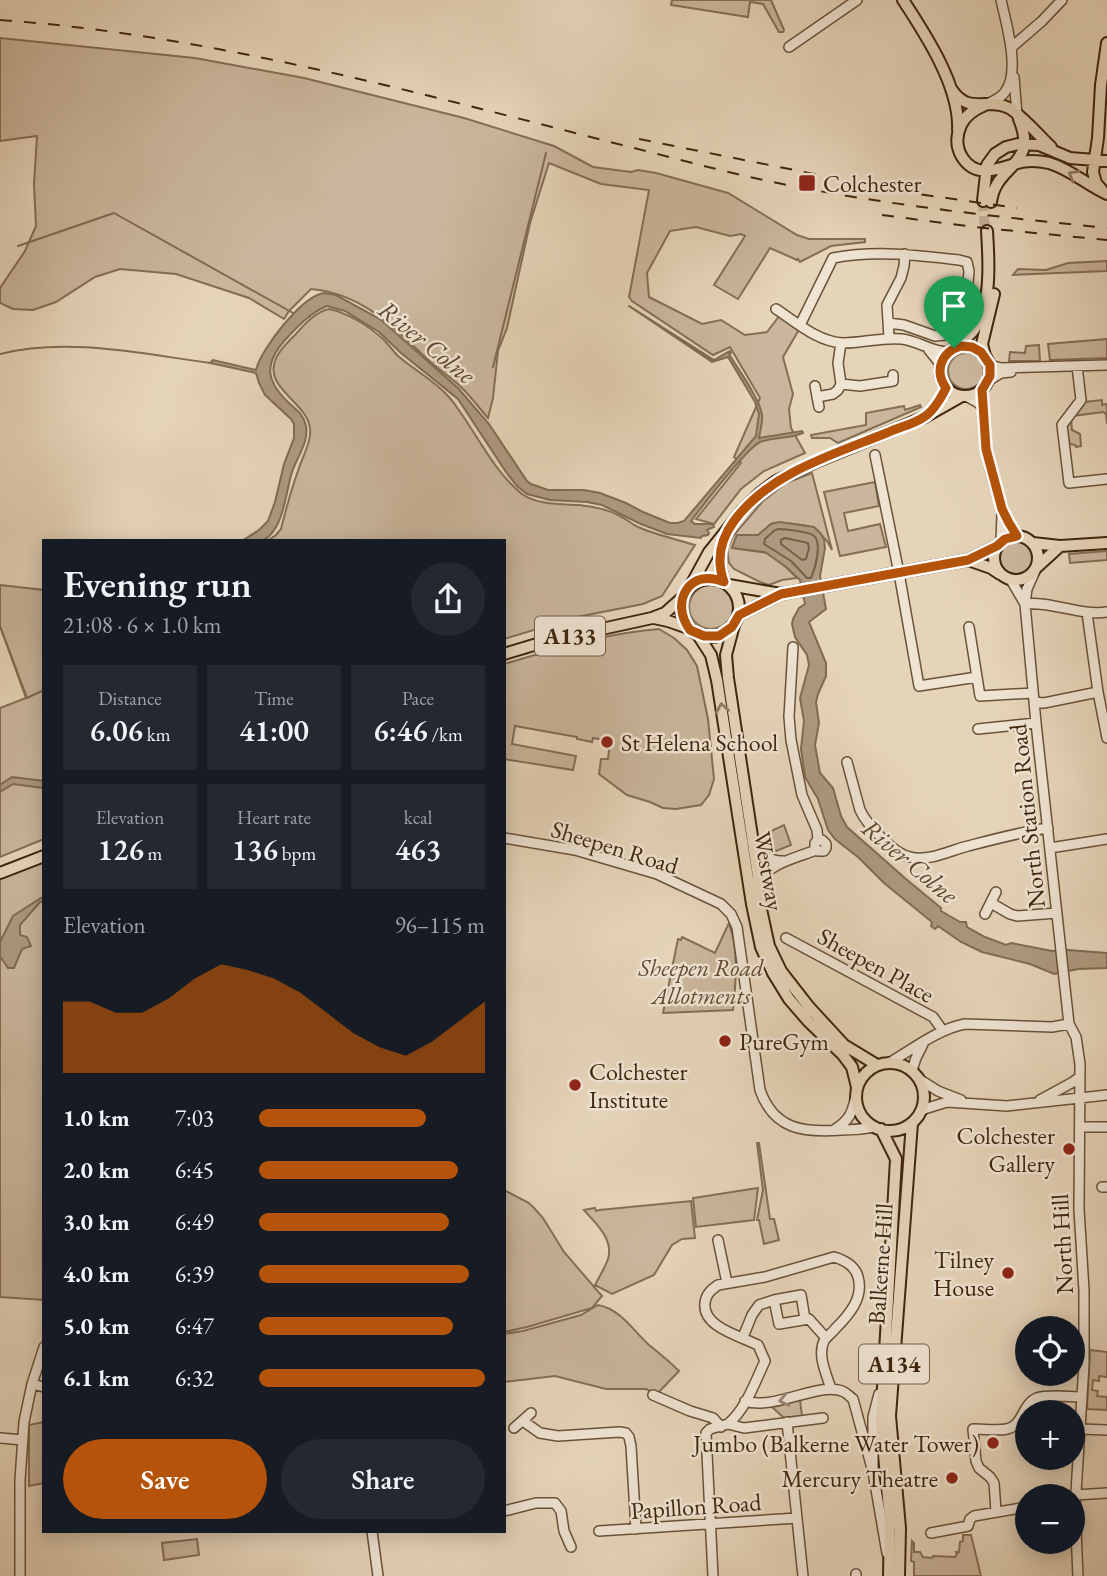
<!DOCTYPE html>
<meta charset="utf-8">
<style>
body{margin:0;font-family:"EB Garamond",serif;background:#242831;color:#f1f3f6;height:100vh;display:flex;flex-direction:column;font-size:26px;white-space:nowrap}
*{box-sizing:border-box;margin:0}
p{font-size:23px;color:#9ea1a6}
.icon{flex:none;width:38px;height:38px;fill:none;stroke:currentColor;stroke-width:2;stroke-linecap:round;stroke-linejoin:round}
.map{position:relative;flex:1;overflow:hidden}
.panel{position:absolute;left:42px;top:539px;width:464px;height:994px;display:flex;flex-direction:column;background:#171b24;border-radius:0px;box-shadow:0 4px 18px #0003}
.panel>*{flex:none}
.tools{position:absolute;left:1015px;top:1316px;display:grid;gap:14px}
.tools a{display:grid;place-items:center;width:70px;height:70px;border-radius:50%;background:#171b24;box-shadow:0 4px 18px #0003;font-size:35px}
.pin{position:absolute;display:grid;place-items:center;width:60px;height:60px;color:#fff;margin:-72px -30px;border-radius:50% 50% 50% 0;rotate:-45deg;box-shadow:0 0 7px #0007}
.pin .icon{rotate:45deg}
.round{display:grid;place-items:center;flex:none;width:74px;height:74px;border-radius:37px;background:#242831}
.overview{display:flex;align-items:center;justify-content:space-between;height:119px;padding:0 21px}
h1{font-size:38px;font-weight:600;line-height:52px}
.stats{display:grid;grid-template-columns:repeat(3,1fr);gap:10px;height:119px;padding:7px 21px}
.stats div{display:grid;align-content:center;border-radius:0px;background:#242831;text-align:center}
.stats b{font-size:30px;font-weight:600}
.stats small{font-size:19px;font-weight:400}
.stats p{font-size:19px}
.chart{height:196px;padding:14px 21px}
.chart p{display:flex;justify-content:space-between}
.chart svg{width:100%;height:126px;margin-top:7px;fill:#b45309;opacity:.7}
.cta{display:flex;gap:14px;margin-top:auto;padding:14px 21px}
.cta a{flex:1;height:80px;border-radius:42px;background:#b45309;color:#fff;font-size:28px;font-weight:600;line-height:80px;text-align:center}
.cta a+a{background:#242831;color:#f1f3f6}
ul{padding:0 21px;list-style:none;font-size:23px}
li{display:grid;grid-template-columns:112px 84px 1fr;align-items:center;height:52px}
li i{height:18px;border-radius:9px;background:#b45309}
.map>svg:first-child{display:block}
</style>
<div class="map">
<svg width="1107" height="1576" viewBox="0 0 1107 1576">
<rect width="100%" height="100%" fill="#e6d4b9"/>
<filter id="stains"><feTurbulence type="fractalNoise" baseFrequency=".00286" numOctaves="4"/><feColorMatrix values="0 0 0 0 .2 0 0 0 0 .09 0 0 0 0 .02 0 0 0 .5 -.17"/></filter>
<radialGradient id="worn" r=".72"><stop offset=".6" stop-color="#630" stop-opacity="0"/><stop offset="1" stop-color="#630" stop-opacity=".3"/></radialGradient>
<path fill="#cab69c" stroke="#846e54" stroke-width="2" d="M672 0H771L784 30 783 32H779L763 4 750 2 748 17 671 5Z
M0 38 195 58 304 78 464 118 554 146 593 167 631 172 638 170 656 173 728 193 797 235 809 239H865V242L831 246 800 262 798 259 797 260 770 248 738 299 714 285 745 236 741 234 730 236 696 227 670 231 647 273 649 297 702 324 721 320 745 335 767 332 780 315 800 328 783 357 793 394 789 409 791 428 805 453 764 471 741 489 714 524 696 519 741 463 734 457 760 398 730 347 713 355 632 301 629 297 649 190 601 184 549 163 530 223 507 328 498 351 493 398 488 418C480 409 472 398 463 389 454 380 444 373 434 365 396 331 366 294 311 289L289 311 284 319 249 298 176 274 120 269 95 277 56 302 33 310 13 309 0 303V288L25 251 36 226 34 184 37 136 0 141Z
M1107 261V271L1013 275 1018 269 1046 270 1068 263Z
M329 309C348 313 369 326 384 340 389 345 393 351 398 356 419 374 443 385 458 409 477 435 496 474 522 494 537 505 561 504 579 505 594 507 607 509 620 516 626 519 632 524 638 527 656 535 676 539 695 545L662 596 643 604 577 617 504 639V541H267L276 535 281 529C286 509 291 490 298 471 301 460 309 447 310 435 314 404 264 391 275 361 278 351 288 342 295 335 304 325 315 312 329 309Z
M1107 339V358L1050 360 1048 344Z
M1039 345 1040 361H1009L1010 352 1025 353 1026 346Z
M948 371a18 18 0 1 1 36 0a18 18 0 1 1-36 0Z
M1102 400V405L1107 404V424L1106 414 1103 412 1073 416 1071 418 1072 430 1080 434 1081 446 1076 447 1075 445 1070 444 1068 438H1066L1065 425 1084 402Z
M920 405 921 407 838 443 830 438H812L811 435 866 425V413L904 406 905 410Z
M812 473 832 550 827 541C823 538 821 532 816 529 810 525 777 521 771 524 767 527 763 532 758 535H737L732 548 768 553 786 567 797 578 782 580 769 585 760 582 734 569 729 563 727 549 733 536 763 501 786 483Z
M875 482 879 506 844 513 848 531 880 524 886 547 840 556 824 492Z
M1000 558a17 17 0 1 1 34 0a17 17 0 1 1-34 0Z
M1107 551V560L1070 563 1069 554Z
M689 607a22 22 0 1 1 44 0a22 22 0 1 1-44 0Z
M0 585 44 590V839L0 857V708L26 698 0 626Z
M659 629 674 638 687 650 697 666 708 719 714 779 709 795 701 805 676 809 663 808 650 802 627 795 599 774 601 759H608L610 741 593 738 592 742 577 739V737L515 726 512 744 576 756 573 770 504 759V664C555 649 606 633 659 629Z
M784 825 791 845 776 851 770 849 766 838 769 832Z
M44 860V1300L0 1297V876Z
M729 923C739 951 736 981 733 1010L663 1013 678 939 681 940 682 937 715 953Z
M757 1143H759L770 1219H774L779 1240 764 1244 759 1220H757L763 1190Z
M758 1188 754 1220 696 1227 693 1198Z
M504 1190 529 1203 535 1209 543 1218 564 1252 602 1296 592 1308 527 1327 504 1332Z
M691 1201 695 1238 682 1239 672 1245 654 1275 612 1294 595 1285C599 1277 605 1268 608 1259 614 1239 596 1224 584 1210L595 1208 596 1211 599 1210Z
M598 1305C620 1309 633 1330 648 1344 659 1353 669 1361 679 1371L657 1394 646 1389H606L555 1376 504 1382V1334L523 1331 581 1315Z
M1090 1350 1107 1352V1377L1099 1376V1381L1093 1380 1092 1390 1098 1391 1097 1396 1107 1397V1410L1087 1409Z
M800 1400 802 1416 784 1418 772 1407V1405Z
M44 1422V1483L29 1486V1425Z
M963 1535H971L981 1576H914V1562L911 1561 912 1541 914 1543V1552H920L923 1557 932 1558 933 1556 955 1557 957 1554 956 1552H959L960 1542 963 1541Z
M197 1539 199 1555 164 1560 162 1543Z"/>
<path fill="#ad997f" stroke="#816b51" stroke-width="2" d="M324 293 336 295 380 319 458 388 489 424 527 481 531 484 548 490H584L600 493 626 503 643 512 670 523H678L684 521 756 436 759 414 755 402 728 357 712 362 629 306 712 360H714L730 351 731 353 729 354C738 369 760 399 762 415 763 422 760 431 759 438L802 431 803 433C789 439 773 437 760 442 747 448 701 508 691 521L695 524H713L714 527 707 530 709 533 708 535 702 536 701 538 667 534 641 524 602 505 587 502 550 500 527 494 517 486 506 472 458 399 401 353 379 332 345 311 327 306C310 313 297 327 285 340 263 365 266 382 291 405 298 411 304 416 306 426 309 442 297 457 292 472 286 491 284 524 268 537 262 543 250 541 242 541L259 530 268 521 275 502 284 464 294 438V424L291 419 265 395 259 383 256 373 210 363 213 360 256 370C261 349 302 296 324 293Z
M779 522 814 527 820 533 824 539 825 548 820 576 826 609 809 622 826 663V676L818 694 816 702 819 723 815 745 820 773 833 788 841 816 847 827 906 879 941 908V911L960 922H966L967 927 985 937 1006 945 1011 943 1052 951 1068 950 1107 953V968L1078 969 1054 974 1030 964 982 952 961 942 938 926 935 929 931 926 932 922 884 883 859 858 835 839 828 830 818 799 805 777 801 749 804 721 800 698 809 665 807 655 795 637 792 624 793 619 799 608 805 604 800 580 786 567 765 552 732 548 737 535H758L771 524Z
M12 777 44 781V788L13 784 0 792V785Z
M44 896V901L40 902 20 925V935L27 937 31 946 22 949 14 968H8L0 956V942L13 916Z"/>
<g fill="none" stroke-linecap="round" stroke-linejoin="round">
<path stroke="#766046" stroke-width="2" d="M779 529C785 529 808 532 813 535 823 542 815 569 811 578H807L791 561 764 544 765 539 775 530Z
M785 538 808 543 809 548 806 559 802 560 781 544V540Z"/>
<path stroke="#816b51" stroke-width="2" d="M18 246 114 213 293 313
M629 306 714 360
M0 354C68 337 142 354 211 363
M493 367 546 153
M0 626 27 698 44 690"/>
<path stroke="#c5b197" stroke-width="10" stroke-dasharray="10 5" stroke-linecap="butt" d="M983 201 984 221 987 231"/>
<defs>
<path id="minor" d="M789 47 857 0
M1012 47 1042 21 1062 0
M1014 77 1017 115
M987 104C994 101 1001 98 1005 92 1021 72 1006 23 1001 0
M776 309C796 322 818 342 843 343 863 343 882 337 902 339 919 341 931 352 949 352
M800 325 833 258C874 250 917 255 959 260L967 262 969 271 968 283 952 329 945 335 935 336 904 325 888 323
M889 337 887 305 901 278 904 266 905 254
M929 350 941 365
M990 365 1001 368 1107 365
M1077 366 1081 400 1062 425 1069 483 1107 479
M988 381 1001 373 1011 372
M841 384 860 386 893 381V375
M815 386 819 407
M982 390C983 403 983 416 984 429 986 461 999 510 1017 536
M966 396 977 402 984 408
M817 397 833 394 838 390 841 384 838 363 841 343
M875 455 899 573 919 686 977 677
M1001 541 1002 514
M1035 571 1027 589 1025 604 1036 723 1069 1024 1076 1037 1080 1064 1079 1209 1084 1290V1364L1075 1508 1078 1576
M1011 580 1025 604
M1025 604C1053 601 1079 616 1107 612
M1087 613 1098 692 1107 738
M969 627 980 696 1033 693
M793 647 789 717 791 740 802 795 817 830 818 840 815 843V848L818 851H824L826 848V844L822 840H818
M1034 702 1044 703 1098 692
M978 729 1036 723
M847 762 860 810C867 825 894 854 910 857 929 862 951 850 968 846 995 839 1021 832 1048 828
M504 838 575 850 657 874 721 904 731 914 737 927 760 1090C774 1130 804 1133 842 1130 853 1130 864 1129 875 1127
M752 841C761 852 768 862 783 861
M1050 848 1107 839
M758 882C770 863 796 858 816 850
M991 903 1010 914 1017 916 1057 913
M985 914 996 892
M786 938 933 1017 943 1031
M889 1063C913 1049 938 1029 965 1024L1052 1027 1069 1024
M912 1070 916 1058 923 1044
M919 1079 938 1091 961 1100
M1040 1100 1073 1082 1080 1077
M921 1110 947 1102 1007 1106 1107 1095
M1080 1127H1107
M834 1130C850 1120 852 1113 856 1096
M1102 1187H1107
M718 1240 727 1283
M774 1300 801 1295 805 1319
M743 1337 752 1315 759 1305 774 1300 779 1324 809 1319 826 1338
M32 1384 44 1387
M879 1394 873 1417V1472L887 1553
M653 1395 690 1411 713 1418 721 1427
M745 1401C775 1411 822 1380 844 1392 848 1394 850 1397 853 1399L873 1472
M523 1421 540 1433 558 1436 619 1432 626 1433 629 1437 631 1446 636 1529
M787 1422 803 1576
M728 1424C746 1409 755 1382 765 1361L758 1345C740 1336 702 1327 705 1303 706 1294 711 1290 718 1285L765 1277 834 1257C844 1260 855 1265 858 1277 864 1298 849 1315 835 1329 832 1333 827 1336 824 1341 817 1356 827 1375 831 1389
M514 1428 531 1413
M1080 1429 1107 1430
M0 1438 23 1440
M1075 1495 1107 1493
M504 1511 536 1503H555L561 1511 564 1531 571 1547
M996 1511 994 1483 990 1477 979 1468 976 1461 973 1429C984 1429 997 1431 1007 1429 1023 1426 1022 1404 1037 1398 1048 1394 1070 1397 1082 1397
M372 1531 378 1576
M599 1531 797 1518
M931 1533 968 1526 970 1519 974 1516 1027 1507
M856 1574V1576
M20 1576V1480L24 1422 32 1384 44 1347
M713 1576 706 1433 710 1429 728 1424 744 1428 823 1418"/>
<path id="major" d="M903 0C926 35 960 87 958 130
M952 90C969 115 987 97 1009 108 1023 116 1039 136 1051 147
M985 105C975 109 966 114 961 125 956 136 956 147 962 157 977 181 1001 167 1022 162 1031 160 1040 161 1049 163 1070 169 1087 185 1107 194
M1102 190 1096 183 1093 172 1098 138 1101 85 1107 43
M983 201 987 165 995 154 1006 147 1018 144 1039 145 1070 158 1107 161
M991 202C996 163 1039 167 1019 119
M940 371a25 25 0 1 1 50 0a25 25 0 1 1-50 0Z
M956 346C962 341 968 337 973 331 992 306 989 261 987 231
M985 356 982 344 994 294
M994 558a22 22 0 1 1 44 0a22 22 0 1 1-44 0Z
M1033 543 1060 546 1107 543
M968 560 991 568 1000 574
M1037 567 1060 546
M681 608a29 29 0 1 1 58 0a29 29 0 1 1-58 0Z
M724 581C718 566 719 552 724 537
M691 585 709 552 741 512 760 493 776 481 818 461 925 417 962 396
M729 585 781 594
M739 615 781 594 968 560 997 546
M654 618 668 621 688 628
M734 625 726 655 728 678 758 876 759 900 769 946 781 971 809 1007 844 1045 877 1065
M698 635 711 655 717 680 752 904 761 947 773 973 789 999 808 1021 843 1055 852 1067 857 1087
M504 654 547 641 652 618 665 613 683 597
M0 873 44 856
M856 1097a34 34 0 1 1 68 0a34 34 0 1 1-68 0Z
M881 1129 896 1159 881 1422 890 1520 889 1576
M899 1576 900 1528 890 1416 912 1123"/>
</defs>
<use href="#minor" stroke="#695238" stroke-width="12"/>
<use href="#major" stroke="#3f260d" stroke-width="14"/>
<use href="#minor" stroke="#efe3d2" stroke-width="9"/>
<use href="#major" stroke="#e6d4b9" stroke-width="10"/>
<path stroke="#3f260d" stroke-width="2" stroke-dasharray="12 12" stroke-linecap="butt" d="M0 20C212 35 417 93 622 145 667 156 713 169 759 179 873 204 991 216 1107 228
M639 139 904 192 1017 208
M882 215 974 227 1107 240"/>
</g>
<defs><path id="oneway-chevron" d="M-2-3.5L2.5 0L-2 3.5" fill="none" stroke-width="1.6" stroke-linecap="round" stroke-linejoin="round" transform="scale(1.75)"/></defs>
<g stroke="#927d63">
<use href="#oneway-chevron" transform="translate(1073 175) rotate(-150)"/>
<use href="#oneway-chevron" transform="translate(722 708) rotate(-100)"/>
</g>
<use stroke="#978470" href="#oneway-chevron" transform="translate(784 1400) rotate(168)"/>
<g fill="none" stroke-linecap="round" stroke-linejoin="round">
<defs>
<path id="route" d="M961 346 972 347 981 352 990 365V376L982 390 986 449 1002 509 1009 523 1017 536 1005 539 997 546 968 560 781 594 739 615 732 627 719 636H704L690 630C669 602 690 567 724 582 716 560 720 540 734 521 770 472 835 454 889 432 900 427 914 424 924 417 934 411 941 398 946 388 934 371 941 352 961 346Z"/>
</defs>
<use href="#route" stroke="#fff" stroke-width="14"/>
<use href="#route" stroke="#b45309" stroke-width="9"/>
</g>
<g fill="#8f2418" stroke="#efe3d2" stroke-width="2.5">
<rect x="798" y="174" width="18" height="18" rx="3.5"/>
<circle cx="607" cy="742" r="7"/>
<circle cx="725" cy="1041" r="7"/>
<circle cx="575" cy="1085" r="7"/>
<circle cx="1069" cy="1149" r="7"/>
<circle cx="1008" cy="1273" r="7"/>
<circle cx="993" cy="1443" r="7"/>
<circle cx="952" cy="1478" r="7"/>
</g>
<g text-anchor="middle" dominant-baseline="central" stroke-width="5" stroke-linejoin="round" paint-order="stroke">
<g fill="#efe3d2" stroke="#745f48" stroke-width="2">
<rect x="535" y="616.5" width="70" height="39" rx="5"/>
<rect x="859" y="1344.5" width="70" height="39" rx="5"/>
</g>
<g font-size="23" font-weight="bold" fill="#3f260d">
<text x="570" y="636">A133</text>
<text x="894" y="1364">A134</text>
</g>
<g font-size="24" fill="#3f260d" stroke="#efe3d2" text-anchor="start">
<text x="823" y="183">Colchester</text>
<text x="621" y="742">St Helena School</text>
<text x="739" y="1041">PureGym</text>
<text x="589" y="1071">Colchester<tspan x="589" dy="28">Institute</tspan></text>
<text x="1055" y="1135" text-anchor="end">Colchester<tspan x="1055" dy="28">Gallery</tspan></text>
<text x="994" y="1259" text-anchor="end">Tilney<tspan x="994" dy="28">House</tspan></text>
<text x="979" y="1443" text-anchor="end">Jumbo (Balkerne Water Tower)</text>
<text x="938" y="1478" text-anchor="end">Mercury Theatre</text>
</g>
<g font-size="24" fill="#3f260d" stroke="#efe3d2">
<text transform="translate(1027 816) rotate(-96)">North Station Road</text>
<text transform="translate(615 847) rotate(17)">Sheepen Road</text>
<text transform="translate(769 871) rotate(80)">Westway</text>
<text transform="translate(876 965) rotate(29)">Sheepen Place</text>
<text transform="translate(1062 1244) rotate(-93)">North Hill</text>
<text transform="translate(880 1264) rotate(-86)">Balkerne Hill</text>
<text transform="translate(696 1506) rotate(-4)">Papillon Road</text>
</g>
<g font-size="24" font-style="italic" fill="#624a31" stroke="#efe3d2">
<text x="701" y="967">Sheepen Road<tspan x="701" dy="28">Allotments</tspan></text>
</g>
<g font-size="26" font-style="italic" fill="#60482f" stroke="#efe3d2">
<text transform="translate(427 342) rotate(39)">River Colne</text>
<text transform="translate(910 861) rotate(40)">River Colne</text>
</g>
</g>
<rect width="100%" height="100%" filter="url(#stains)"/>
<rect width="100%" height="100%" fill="url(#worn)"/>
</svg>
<div class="tools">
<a><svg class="icon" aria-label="locate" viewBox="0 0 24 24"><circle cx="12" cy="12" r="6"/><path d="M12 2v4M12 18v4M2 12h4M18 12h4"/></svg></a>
<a>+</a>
<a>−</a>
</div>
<div class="pin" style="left:954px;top:348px;background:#1e9e55"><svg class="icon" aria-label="arrive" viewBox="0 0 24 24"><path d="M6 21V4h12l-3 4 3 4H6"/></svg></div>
<section class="panel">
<div class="overview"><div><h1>Evening run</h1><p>21:08 · 6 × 1.0 km</p></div><a class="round"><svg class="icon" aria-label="share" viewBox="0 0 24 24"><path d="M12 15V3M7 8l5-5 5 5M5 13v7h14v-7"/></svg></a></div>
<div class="stats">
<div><p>Distance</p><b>6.06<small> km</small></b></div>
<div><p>Time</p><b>41:00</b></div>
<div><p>Pace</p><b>6:46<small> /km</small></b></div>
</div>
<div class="stats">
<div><p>Elevation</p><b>126<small> m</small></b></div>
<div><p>Heart rate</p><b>136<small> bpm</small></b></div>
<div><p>kcal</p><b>463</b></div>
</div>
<div class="chart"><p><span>Elevation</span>96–115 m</p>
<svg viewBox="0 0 160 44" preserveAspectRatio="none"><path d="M0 44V19L10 19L20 23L30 23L40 18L50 11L60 6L70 8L80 11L90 16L100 23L110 30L120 35L130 38L140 33L150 26L160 19V44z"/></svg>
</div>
<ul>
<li><b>1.0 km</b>7:03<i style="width:74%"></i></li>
<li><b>2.0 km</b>6:45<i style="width:88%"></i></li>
<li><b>3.0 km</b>6:49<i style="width:84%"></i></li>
<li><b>4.0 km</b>6:39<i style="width:93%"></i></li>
<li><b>5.0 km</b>6:47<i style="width:86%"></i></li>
<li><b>6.1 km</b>6:32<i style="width:100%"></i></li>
</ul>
<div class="cta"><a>Save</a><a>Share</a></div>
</section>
</div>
